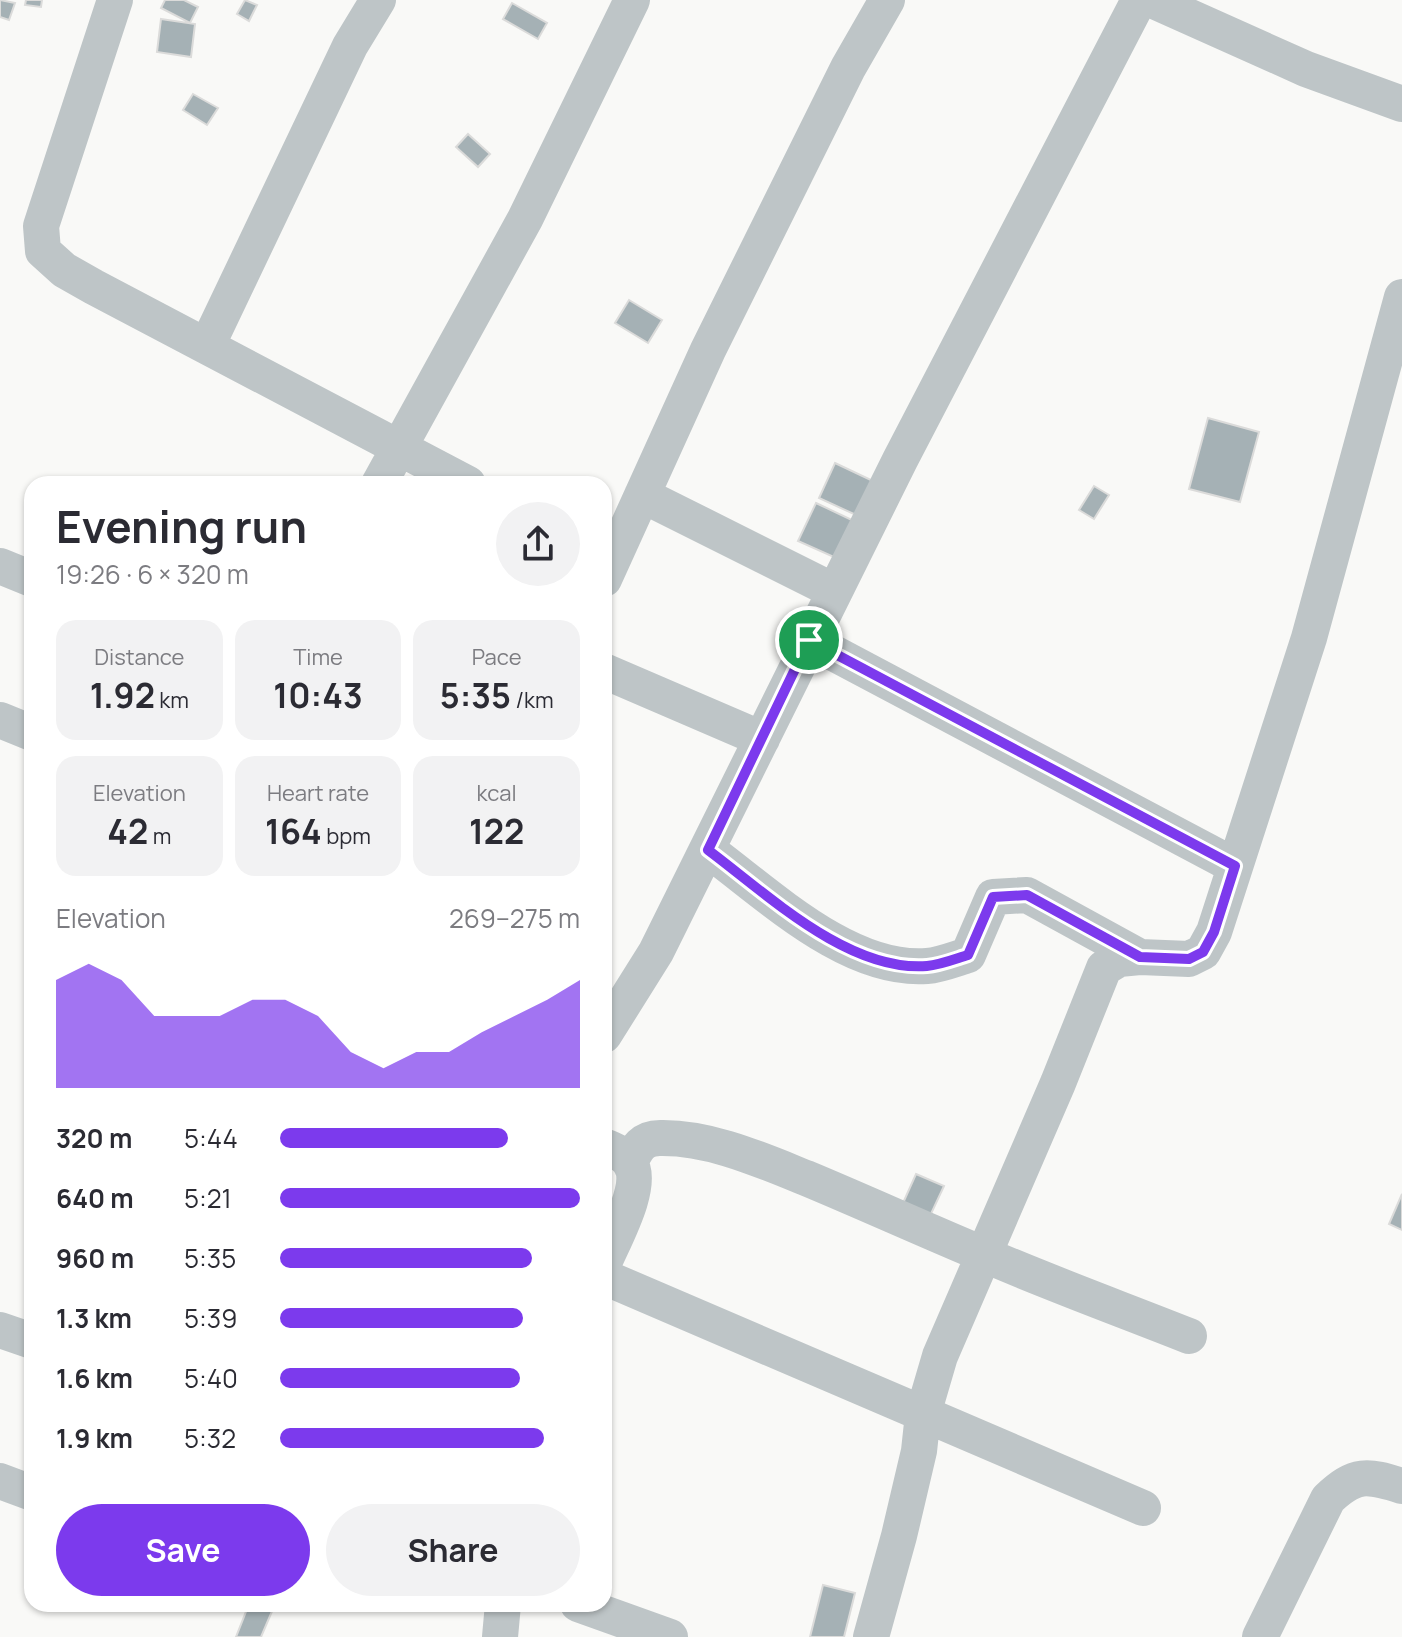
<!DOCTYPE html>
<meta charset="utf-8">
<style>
body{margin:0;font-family:Manrope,sans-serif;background:#f2f2f3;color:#2b2b33;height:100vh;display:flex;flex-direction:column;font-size:30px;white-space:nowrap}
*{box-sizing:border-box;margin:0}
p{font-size:26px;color:#7c7c81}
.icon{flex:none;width:44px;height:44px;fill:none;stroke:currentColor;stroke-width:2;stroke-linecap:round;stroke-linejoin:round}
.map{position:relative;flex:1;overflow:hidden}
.sheet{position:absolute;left:24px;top:476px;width:588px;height:1136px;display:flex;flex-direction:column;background:#fff;border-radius:24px;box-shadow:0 2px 6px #0004}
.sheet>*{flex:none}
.pin{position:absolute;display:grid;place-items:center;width:68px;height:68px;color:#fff;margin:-34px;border:4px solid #fff;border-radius:50%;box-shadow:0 2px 8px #0007}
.round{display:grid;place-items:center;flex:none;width:84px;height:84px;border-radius:42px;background:#f2f2f3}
.summary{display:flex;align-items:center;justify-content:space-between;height:136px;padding:0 32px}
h1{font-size:44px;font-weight:700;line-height:60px}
.metrics{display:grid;grid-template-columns:repeat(3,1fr);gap:12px;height:136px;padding:8px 32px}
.metrics div{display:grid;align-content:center;border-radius:20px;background:#f2f2f3;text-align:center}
.metrics b{font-size:34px;font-weight:700}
.metrics small{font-size:22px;font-weight:400}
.metrics p{font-size:22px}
.chart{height:224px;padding:16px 32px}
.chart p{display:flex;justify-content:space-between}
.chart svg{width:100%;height:144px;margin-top:8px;fill:#7c3aed;opacity:.7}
.primary-button{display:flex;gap:16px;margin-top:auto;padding:16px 32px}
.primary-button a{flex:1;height:92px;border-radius:48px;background:#7c3aed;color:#fff;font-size:32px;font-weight:700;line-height:92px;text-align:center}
.primary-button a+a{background:#f2f2f3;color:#2b2b33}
ul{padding:0 32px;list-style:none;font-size:26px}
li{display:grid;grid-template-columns:128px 96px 1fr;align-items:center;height:60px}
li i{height:20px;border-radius:10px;background:#7c3aed}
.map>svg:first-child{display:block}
</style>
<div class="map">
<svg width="1402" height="1637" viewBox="0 0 1402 1637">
<rect width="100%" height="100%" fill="#f9f9f7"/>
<path fill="#a5b1b5" stroke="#dbdbda" stroke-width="2" d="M0 0 15 3 9 20 0 17Z
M26 0H42L41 7 25 5Z
M165 0H184L198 7 190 23 161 8Z
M245 0 257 5 249 21 237 14Z
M512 3 547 23 538 39 503 19Z
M161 19 195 24 191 57 157 52Z
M193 94 218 108 207 125 183 110Z
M468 134 490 154 478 167 456 147Z
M629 300 662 320 648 343 615 323Z
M1208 418 1259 432 1240 502 1189 489Z
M835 463 873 481 856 515 819 498Z
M1094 486 1109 495 1094 519 1079 510Z
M816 503 854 521 836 558 798 541Z
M916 1174 944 1186 930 1216 903 1203Z
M1402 1194V1230L1389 1224Z
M823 1585 855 1593 844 1637H810Z
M249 1604H260L273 1609 261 1637H236Z"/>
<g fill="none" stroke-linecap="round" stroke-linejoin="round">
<path stroke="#bec5c7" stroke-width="36" d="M115 0 41 226 43 251 64 270 94 287 468 484
M1152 0 1306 69 1402 104
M207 346 350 46 378 0
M379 484 525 219 632 0
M642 495 834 591
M0 566 32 579
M604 579 708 350 848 68 887 0
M809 640 1235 866
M604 671 762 739
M0 720 32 733
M708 850C768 894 848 972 927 966 940 965 955 959 968 955L993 897 1027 895 1140 957
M604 1035 656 952 900 460 1139 0
M604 1146C613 1150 625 1154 630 1163 645 1185 613 1241 604 1263
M630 1162C637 1148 642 1138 660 1138 710 1137 761 1160 806 1178 866 1203 925 1230 985 1255 1052 1284 1121 1309 1189 1336
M604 1277 1143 1508
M0 1330 32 1341
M0 1481 32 1493
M578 1604 670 1637
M500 1637 503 1604
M871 1637 899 1536 919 1451 923 1414 940 1356 1058 1083 1104 968 1119 959 1140 957 1189 959 1203 952 1214 932 1309 638 1402 297
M1260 1637 1328 1499C1355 1473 1367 1475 1402 1486"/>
</g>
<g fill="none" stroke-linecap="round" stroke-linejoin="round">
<defs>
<path id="route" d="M809 640 1235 866 1214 932 1203 952 1189 959 1140 957 1027 895 993 897 968 955C955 959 940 965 927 966 848 972 767 894 708 850Z"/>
</defs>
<use href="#route" stroke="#fff" stroke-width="16"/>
<use href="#route" stroke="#7c3aed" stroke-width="10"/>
</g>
</svg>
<div class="pin" style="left:809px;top:640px;background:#1e9e55"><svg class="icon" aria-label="arrive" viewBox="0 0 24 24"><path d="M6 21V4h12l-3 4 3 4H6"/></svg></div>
<section class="sheet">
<div class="summary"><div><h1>Evening run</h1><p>19:26 · 6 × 320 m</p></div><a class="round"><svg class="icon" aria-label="share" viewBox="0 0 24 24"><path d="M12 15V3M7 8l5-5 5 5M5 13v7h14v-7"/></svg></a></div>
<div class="metrics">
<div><p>Distance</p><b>1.92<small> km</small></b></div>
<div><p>Time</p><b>10:43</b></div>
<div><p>Pace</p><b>5:35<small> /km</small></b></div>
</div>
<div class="metrics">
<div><p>Elevation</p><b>42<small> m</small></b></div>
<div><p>Heart rate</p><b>164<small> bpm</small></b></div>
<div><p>kcal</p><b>122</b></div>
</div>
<div class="chart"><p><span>Elevation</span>269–275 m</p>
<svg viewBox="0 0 160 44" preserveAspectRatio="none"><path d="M0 44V11L10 6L20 11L30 22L40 22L50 22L60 17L70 17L80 22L90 33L100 38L110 33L120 33L130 27L140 22L150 17L160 11V44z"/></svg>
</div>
<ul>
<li><b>320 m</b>5:44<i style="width:76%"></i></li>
<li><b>640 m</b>5:21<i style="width:100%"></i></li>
<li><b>960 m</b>5:35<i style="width:84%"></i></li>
<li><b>1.3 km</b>5:39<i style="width:81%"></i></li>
<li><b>1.6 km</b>5:40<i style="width:80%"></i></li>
<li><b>1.9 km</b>5:32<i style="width:88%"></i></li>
</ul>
<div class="primary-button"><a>Save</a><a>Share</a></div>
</section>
</div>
